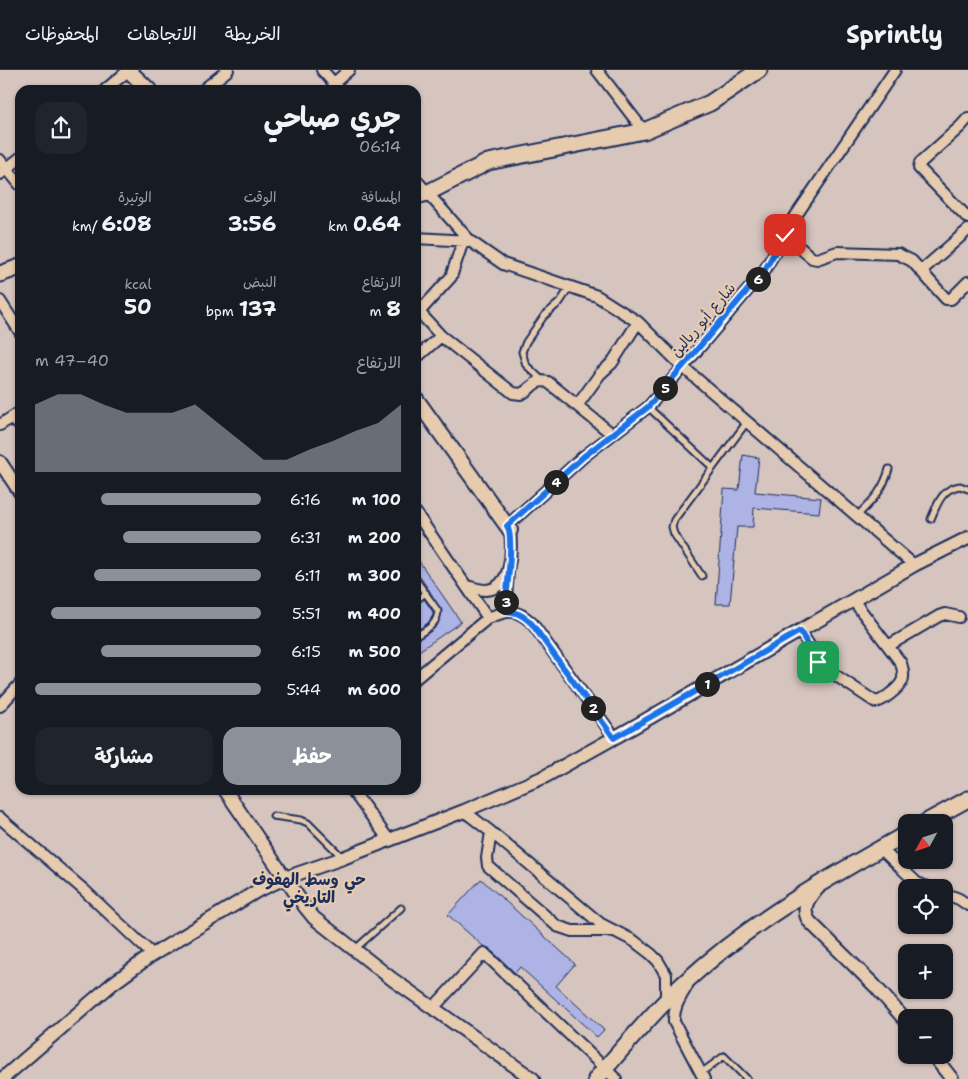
<!DOCTYPE html>
<html lang="ar">
<meta charset="utf-8">
<style>
body{margin:0;font-family:"Shantell Sans","Playpen Sans Arabic",sans-serif;background:#20242c;color:#f1f3f6;direction:rtl;height:100vh;display:flex;flex-direction:column;font-size:19px;white-space:nowrap}
*{box-sizing:border-box;margin:0}
p{font-size:16px;color:#9ea1a6}
.icon{flex:none;width:28px;height:28px;fill:none;stroke:currentColor;stroke-width:2;stroke-linecap:round;stroke-linejoin:round}
.map{position:relative;flex:1;overflow:hidden;direction:ltr}
.sheet{position:absolute;left:15px;top:15px;width:406px;height:710px;display:flex;flex-direction:column;background:#171b24;border-radius:15px;box-shadow:0 1px 4px #0004;direction:rtl}
.sheet>*{flex:none}
.needle{width:32px;rotate:230deg}
.tools{position:absolute;left:898px;top:744px;display:grid;gap:10px}
.tools a{display:grid;place-items:center;width:55px;height:55px;border-radius:10px;background:#171b24;box-shadow:0 1px 4px #0004;font-size:25px}
.pin{position:absolute;display:grid;place-items:center;width:42px;height:42px;color:#fff;margin:-21px;border-radius:10px;box-shadow:0 2px 8px #0006}
.km{position:absolute;width:25px;height:25px;margin:-12px;border-radius:50%;background:#222;color:#fff;font-size:14px;line-height:25px;text-align:center}
.round{display:grid;place-items:center;flex:none;width:52px;height:52px;border-radius:15px;background:#20242c}
.summary{display:flex;align-items:center;justify-content:space-between;height:85px;padding:0 20px}
h1{font-size:28px;font-weight:700;line-height:38px}
.figures{display:grid;grid-template-columns:repeat(3,1fr);gap:8px;height:85px;padding:5px 20px}
.figures div{display:grid;align-content:center}
.figures b{font-size:21px;font-weight:700}
.figures small{font-size:14px;font-weight:400}
.figures p{font-size:14px}
.chart{height:140px;padding:10px 20px}
.chart p{display:flex;justify-content:space-between}
.chart svg{width:100%;height:90px;margin-top:5px;fill:#8c9099;opacity:.7}
.button{display:flex;gap:10px;margin-top:auto;padding:10px 20px}
.button a{flex:1;height:58px;border-radius:15px;background:#8c9099;color:#fff;font-size:20px;font-weight:700;line-height:58px;text-align:center}
.button a+a{background:#20242c;color:#f1f3f6}
ul{padding:0 20px;list-style:none;font-size:16px}
li{display:grid;grid-template-columns:80px 60px 1fr;align-items:center;height:38px}
li i{height:12px;border-radius:6px;background:#8c9099}
header{display:flex;align-items:center;gap:30px;box-sizing:border-box;height:70px;padding:0 25px;background:#171b24;border-bottom:1px solid #363941}
header strong{font-size:24px}
nav{display:flex;gap:28px;margin-inline-start:auto;font-size:18px}
.map>svg:first-child{display:block}
</style>
<header>
<strong>Sprintly</strong>
<nav><a>الخريطة</a><a>الاتجاهات</a><a>المحفوظات</a></nav>
</header>
<div class="map">
<svg width="968" height="1009" viewBox="0 0 968 1009">
<rect width="100%" height="100%" fill="#d6c4be"/>
<filter id="ink" filterUnits="userSpaceOnUse"><feTurbulence type="fractalNoise" baseFrequency=".02" numOctaves="2"/><feDisplacementMap in="SourceGraphic" scale="10" xChannelSelector="R" yChannelSelector="G"/><feConvolveMatrix kernelMatrix="1 2 1 2 8 2 1 2 1" color-interpolation-filters="sRGB"/></filter>
<g filter="url(#ink)">
<path fill="#adb3e4" stroke="#1b2f5e" d="M743 385 759 388 755 422 821 428 819 443 754 438 753 457H737L730 534H716L724 419 739 420Z
M416 487 461 552 416 583V570L437 556 442 542 429 520 420 507 416 506Z
M424 529 433 542V545L428 553 416 561V534Z
M481 809 575 894 556 916 604 960 597 967 520 897 515 903 489 878 483 876 448 845Z"/>
<g fill="none" stroke-linecap="round" stroke-linejoin="round">
<defs>
<path id="service" d="M542 310 526 295 522 282 526 272 544 246 560 232 570 217
M648 337 713 398
M8 350 20 358
M857 446C873 430 883 421 889 399
M931 449C937 435 942 418 960 416L968 419
M702 506 674 464 672 457 674 450 747 352
M416 510 438 541C437 555 427 559 416 566
M416 530 426 523
M273 746 301 750 308 753 343 788
M354 880 401 838
M701 1003 724 986 747 1009"/>
<path id="minor" d="M322 0 340 20
M597 0 644 61
M334 13 349 0
M105 20 129 0
M203 20 228 0
M968 48 961 56 920 93 919 98 968 148
M0 90 20 115
M0 104 20 88
M416 110 470 171 503 194 597 226 638 252 683 297 914 495
M785 165 812 188 817 189 837 182 898 184 912 191 946 229H951L968 212
M416 168 469 171
M463 171 451 207 421 240 420 243 441 266 513 323 521 324C532 319 535 308 548 312L612 364
M921 201 968 160
M0 231 20 262
M416 288 441 266
M577 336 600 304 612 293 638 252
M0 355 20 342
M416 443 488 548 416 608
M507 456 583 387 648 337 683 297 764 201 795 147 895 0
M466 516C472 517 479 520 486 520 513 518 512 479 510 460
M505 541 508 503
M488 548C508 540 516 538 532 553L614 667
M800 561 823 597 871 629 876 632C882 631 885 628 890 624 903 614 906 609 901 593L853 530
M888 576 939 546 945 544 959 547
M0 636 20 614
M352 720 389 770
M464 741 491 762 601 854 634 871 651 884 658 891 666 905V932
M0 748 84 820 153 885
M491 762 487 788 488 796 557 856 572 861H612
M880 778 917 813 930 818
M944 823 959 829 968 835
M687 916C680 928 673 938 674 952L704 1009
M433 938 484 883 616 1009"/>
<path id="tertiary" d="M0 392 20 422
M225 720 305 837 314 848 392 909 533 1009
M817 818C808 829 801 838 809 851L875 916 906 951
M933 985 952 1009
M2 1009 112 914 149 887 257 821 285 808 343 788 464 741 544 707 637 655 914 495 968 468"/>
<path id="secondary" d="M128 0 149 20
M416 329 510 460"/>
<path id="primary" d="M416 126 427 123 488 92 644 61 710 33 759 0
M0 204 20 197
M926 752 968 729
M596 1009C624 977 652 943 683 914 750 852 828 808 906 764"/>
</defs>
<use href="#service" stroke="#1b2f5e" stroke-width="9"/>
<use href="#minor" stroke="#1b2f5e" stroke-width="14"/>
<use href="#tertiary" stroke="#1b2f5e" stroke-width="16"/>
<use href="#secondary" stroke="#1b2f5e" stroke-width="18"/>
<use href="#primary" stroke="#1b2f5e" stroke-width="19"/>
<use href="#service" stroke="#e7cbae" stroke-width="5"/>
<use href="#minor" stroke="#e7cbae" stroke-width="10"/>
<use href="#tertiary" stroke="#e7cbae" stroke-width="12"/>
<use href="#secondary" stroke="#e7cbae" stroke-width="14"/>
<use href="#primary" stroke="#e7cbae" stroke-width="15"/>
</g>
</g>
<g fill="none" stroke-linecap="round" stroke-linejoin="round" filter="url(#ink)">
<defs>
<path id="route" d="M785 165 764 201 648 337 583 387 507 456C515 466 506 524 505 541 517 542 523 545 532 554L614 668 800 561 818 592"/>
</defs>
<use href="#route" stroke="#fff" stroke-width="10"/>
<use href="#route" stroke="#1a73e8" stroke-width="6"/>
</g>
<g text-anchor="middle" dominant-baseline="central" stroke-width="4.5" stroke-linejoin="round" paint-order="stroke">
<g font-size="15" fill="#1b2f5e" stroke="#e7cbae">
<text transform="translate(703 250) rotate(-50)">شارع أبو ريالين</text>
</g>
<g font-size="16" font-weight="bold" fill="#1b2f5e" stroke="#e7cbae">
<text x="309" y="809">حي وسط الهفوف<tspan x="309" dy="18">التاريخي</tspan></text>
</g>
</g>
</svg>
<div class="tools">
<a><svg class="needle" viewBox="-14 -14 28 28"><path d="M0-13l5 13h-10z" fill="#e53935"/><path d="M0 13l5-13h-10z" fill="#9ea1a6"/></svg></a>
<a><svg class="icon" aria-label="locate" viewBox="0 0 24 24"><circle cx="12" cy="12" r="6"/><path d="M12 2v4M12 18v4M2 12h4M18 12h4"/></svg></a>
<a>+</a>
<a>−</a>
</div>
<div class="pin" style="left:818px;top:592px;background:#1e9e55"><svg class="icon" aria-label="arrive" viewBox="0 0 24 24"><path d="M6 21V4h12l-3 4 3 4H6"/></svg></div>
<div class="pin" style="left:785px;top:165px;background:#d93025"><svg class="icon" aria-label="check" viewBox="0 0 24 24"><path d="M5 12l5 5 9-10"/></svg></div>
<b class="km" style="left:707px;top:614px">1</b>
<b class="km" style="left:593px;top:638px">2</b>
<b class="km" style="left:506px;top:532px">3</b>
<b class="km" style="left:556px;top:412px">4</b>
<b class="km" style="left:665px;top:318px">5</b>
<b class="km" style="left:758px;top:209px">6</b>
<section class="sheet">
<div class="summary"><div><h1>جري صباحي</h1><p>06:14</p></div><a class="round"><svg class="icon" aria-label="share" viewBox="0 0 24 24"><path d="M12 15V3M7 8l5-5 5 5M5 13v7h14v-7"/></svg></a></div>
<div class="figures">
<div><p>المسافة</p><b>0.64<small> km</small></b></div>
<div><p>الوقت</p><b>3:56</b></div>
<div><p>الوتيرة</p><b>6:08<small> /km</small></b></div>
</div>
<div class="figures">
<div><p>الارتفاع</p><b>8<small> m</small></b></div>
<div><p>النبض</p><b>137<small> bpm</small></b></div>
<div><p>kcal</p><b>50</b></div>
</div>
<div class="chart"><p><span>الارتفاع</span>40–47 m</p>
<svg viewBox="0 0 160 44" preserveAspectRatio="none"><path d="M0 44V11L10 6L20 6L30 11L40 15L50 15L60 15L70 11L80 20L90 29L100 38L110 38L120 33L130 29L140 24L150 20L160 11V44z"/></svg>
</div>
<ul>
<li><b>100 m</b>6:16<i style="width:71%"></i></li>
<li><b>200 m</b>6:31<i style="width:61%"></i></li>
<li><b>300 m</b>6:11<i style="width:74%"></i></li>
<li><b>400 m</b>5:51<i style="width:93%"></i></li>
<li><b>500 m</b>6:15<i style="width:71%"></i></li>
<li><b>600 m</b>5:44<i style="width:100%"></i></li>
</ul>
<div class="button"><a>حفظ</a><a>مشاركة</a></div>
</section>
</div>
